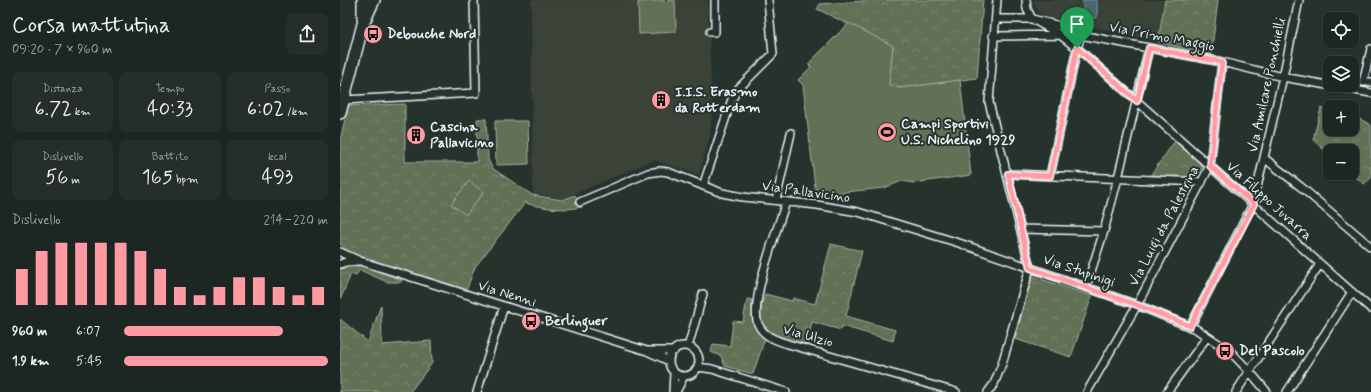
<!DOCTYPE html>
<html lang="it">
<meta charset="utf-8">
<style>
body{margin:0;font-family:Mynerve,sans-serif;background:#252e2a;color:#f1f3f6;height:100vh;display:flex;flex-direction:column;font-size:15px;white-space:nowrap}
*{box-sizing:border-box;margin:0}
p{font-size:13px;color:#a0a5a5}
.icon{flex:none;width:22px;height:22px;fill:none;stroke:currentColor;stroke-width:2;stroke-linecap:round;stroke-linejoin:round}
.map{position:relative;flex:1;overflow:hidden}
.side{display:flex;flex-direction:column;background:#1c2622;width:340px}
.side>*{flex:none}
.fabs{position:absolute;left:983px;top:12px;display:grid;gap:8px}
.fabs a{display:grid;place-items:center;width:36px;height:36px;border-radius:8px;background:#1c2622;box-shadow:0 1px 3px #0004,0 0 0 1px #3a4340;font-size:20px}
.pin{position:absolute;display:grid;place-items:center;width:34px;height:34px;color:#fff;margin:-41px -17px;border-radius:50% 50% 50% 0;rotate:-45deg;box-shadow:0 0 4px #0007}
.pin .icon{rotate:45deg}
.round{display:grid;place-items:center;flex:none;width:42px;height:42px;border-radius:8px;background:#252e2a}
.overview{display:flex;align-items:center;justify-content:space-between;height:68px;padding:0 12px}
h1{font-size:22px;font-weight:600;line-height:30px}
.figures{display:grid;grid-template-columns:repeat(3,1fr);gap:6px;height:68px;padding:4px 12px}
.figures div{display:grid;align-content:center;border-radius:8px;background:#252e2a;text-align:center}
.figures b{font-size:20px;font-weight:600}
.figures small{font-size:11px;font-weight:400}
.figures p{font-size:11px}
.chart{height:112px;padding:8px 12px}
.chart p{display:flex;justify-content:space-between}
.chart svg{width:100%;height:72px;margin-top:4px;stroke:#ff9aa2;stroke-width:6}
ul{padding:0 12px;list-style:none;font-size:13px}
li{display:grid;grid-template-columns:64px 48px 1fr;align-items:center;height:30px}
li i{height:10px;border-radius:5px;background:#ff9aa2}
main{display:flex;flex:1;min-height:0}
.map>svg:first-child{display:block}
</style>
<main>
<section class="side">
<div class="overview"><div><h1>Corsa mattutina</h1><p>09:20 · 7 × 960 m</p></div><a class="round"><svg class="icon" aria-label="share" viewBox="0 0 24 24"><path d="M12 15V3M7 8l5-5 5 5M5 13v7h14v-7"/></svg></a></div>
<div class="figures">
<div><p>Distanza</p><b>6.72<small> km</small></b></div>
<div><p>Tempo</p><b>40:33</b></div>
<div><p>Passo</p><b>6:02<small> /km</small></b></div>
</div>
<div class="figures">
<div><p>Dislivello</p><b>56<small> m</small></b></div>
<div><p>Battito</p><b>165<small> bpm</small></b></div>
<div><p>kcal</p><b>493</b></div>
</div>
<div class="chart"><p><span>Dislivello</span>214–220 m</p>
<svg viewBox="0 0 160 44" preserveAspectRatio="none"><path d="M5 44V22M15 44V11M25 44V6M35 44V6M45 44V6M55 44V6M65 44V11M75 44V22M85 44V33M95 44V38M105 44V33M115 44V27M125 44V27M135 44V33M145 44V38M155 44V33"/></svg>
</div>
<ul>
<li><b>960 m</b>6:07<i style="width:78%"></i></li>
<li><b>1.9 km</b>5:45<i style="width:100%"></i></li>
</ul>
</section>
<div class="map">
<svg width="1031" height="392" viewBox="0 0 1031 392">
<defs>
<pattern id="park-crowns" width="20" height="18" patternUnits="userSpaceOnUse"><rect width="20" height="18" fill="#607154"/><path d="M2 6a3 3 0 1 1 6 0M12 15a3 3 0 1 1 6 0" fill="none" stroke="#77866d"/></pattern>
</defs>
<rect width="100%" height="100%" fill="#26332d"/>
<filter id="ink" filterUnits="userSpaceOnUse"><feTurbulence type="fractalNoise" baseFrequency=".025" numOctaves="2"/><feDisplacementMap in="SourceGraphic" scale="8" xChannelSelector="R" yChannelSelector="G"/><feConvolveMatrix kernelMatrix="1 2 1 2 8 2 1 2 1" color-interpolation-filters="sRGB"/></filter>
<g filter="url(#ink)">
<path fill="#3a4238" d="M191 0H368L372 114 370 136 359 175 314 160 222 199 193 194Z
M692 0H825L818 42 700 15Z"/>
<path fill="url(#park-crowns)" stroke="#a4b1a6" d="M523 0H643L637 78 560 88 548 85 553 46 477 9 480 4 523 1Z
M825 0H878L871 56 818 42Z
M65 104V162H137V119H146L148 159 152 168 192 195 222 200 235 195 242 207C222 211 204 208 185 203L135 267 126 291 21 258 10 253 0 244V141L8 106Z
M981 108 990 110V129H1012V115L1031 125V178L1024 184 1011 173H1012V151H990V155L973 140Z
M835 141 863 166 856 179 810 176Z
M491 244 522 251 506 316 555 330 553 341 502 326 501 330 472 322 467 345C452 340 421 336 420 315 420 309 423 301 425 294L452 301 453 298 475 304Z
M22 265 62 280 61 282H47L20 270 16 275 11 274 0 300V269Z
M692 276 752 296 731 357 675 339Z
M407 299 412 300C411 319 412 324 425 338L413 374 385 366 381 356 371 352 373 344 390 346 393 321 403 322Z
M41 305 42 345 91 341 92 363 70 392H0V319L28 342Z"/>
<path fill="#607154" stroke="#a4b1a6" d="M335 0 336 32 299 34 298 2Z
M509 23 553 46 549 85 560 88 620 80 631 175 574 183 562 181 544 188 476 195 463 85 458 80 471 67 468 64Z
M155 121H188L189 164 156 165Z
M129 181 144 192 126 215 111 204Z"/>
<path fill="#46666d" stroke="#879ea5" d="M743 0H757V18H743Z"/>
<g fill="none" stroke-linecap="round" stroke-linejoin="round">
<defs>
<path id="street" d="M657 0 649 102 690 268
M686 0 687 9 692 19 719 34 737 48 1031 309
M656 19H692L736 30 741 35 882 62 943 77 1031 93
M370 32H375V0
M653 36 741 35
M1031 49 1023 82H1031
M3 100 136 93 134 0
M924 158 961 187 1031 247
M668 174 862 182
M710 176 737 48 741 35
M363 186 392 99 397 90 433 54 428 0
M436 200 451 133
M240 202 308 173 321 171 328 172 382 193 403 197 477 205 518 212 557 224 619 243 797 305 856 329 891 352 910 372 927 392
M446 202C438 227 409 302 418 324 424 337 436 340 448 344L616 392
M680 229 764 231
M0 252 20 261 307 351 329 361
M0 264 6 262 18 261
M746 287 764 231 778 178 809 48
M850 327 913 204 943 77 959 0
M329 361a15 15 0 1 1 30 0a15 15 0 1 1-30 0Z
M348 347 363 294
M309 351H334
M358 367 372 369 446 392
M137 392 164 306
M333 392 334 372
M336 392 344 376
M648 392 654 384 662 364 690 268
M747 392 797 305 870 166 882 62
M827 392 867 337
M896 392 980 264
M947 392 1012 292"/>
<path id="secondary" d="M23 0V19
M0 113 23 24 34 0"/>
</defs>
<use href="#street" stroke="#e8f1f8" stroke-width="10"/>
<use href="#secondary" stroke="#e8f1f8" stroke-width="14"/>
<use href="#street" stroke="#26332d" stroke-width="7"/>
<use href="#secondary" stroke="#26332d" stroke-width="11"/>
</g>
</g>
<g fill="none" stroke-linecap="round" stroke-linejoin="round" filter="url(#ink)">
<defs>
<path id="route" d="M737 48 797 101 809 48 882 62 870 166 914 204 850 326 797 305 690 268 668 174 710 176Z"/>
</defs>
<use href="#route" stroke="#fff" stroke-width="8"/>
<use href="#route" stroke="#ff9aa2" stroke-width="5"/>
</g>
<defs>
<symbol id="bus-disc" viewBox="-11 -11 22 22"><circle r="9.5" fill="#ff9aa2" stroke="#26332d"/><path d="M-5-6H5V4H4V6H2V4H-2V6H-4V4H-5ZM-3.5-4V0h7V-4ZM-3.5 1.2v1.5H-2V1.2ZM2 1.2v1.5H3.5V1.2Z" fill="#111"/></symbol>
<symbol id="building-disc" viewBox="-11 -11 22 22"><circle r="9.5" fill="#ff9aa2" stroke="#26332d"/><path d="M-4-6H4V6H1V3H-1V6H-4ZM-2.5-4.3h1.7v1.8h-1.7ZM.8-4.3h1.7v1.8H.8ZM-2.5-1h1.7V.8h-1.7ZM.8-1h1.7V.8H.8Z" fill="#111"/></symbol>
<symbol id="stadium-disc" viewBox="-11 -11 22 22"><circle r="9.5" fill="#ff9aa2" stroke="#26332d"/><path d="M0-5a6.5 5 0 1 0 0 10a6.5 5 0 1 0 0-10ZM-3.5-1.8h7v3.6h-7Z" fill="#111"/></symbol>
</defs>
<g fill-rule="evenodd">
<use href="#bus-disc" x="22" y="23" width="22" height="22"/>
<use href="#building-disc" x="310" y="89" width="22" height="22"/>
<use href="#stadium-disc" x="536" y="121" width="22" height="22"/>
<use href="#building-disc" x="65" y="124" width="22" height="22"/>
<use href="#bus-disc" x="180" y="310" width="22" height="22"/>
<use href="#bus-disc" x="874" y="340" width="22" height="22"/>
</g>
<g text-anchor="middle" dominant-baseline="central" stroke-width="4" stroke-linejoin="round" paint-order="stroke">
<g font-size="14" font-weight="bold" fill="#e8f1f8" stroke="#26332d" text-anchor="start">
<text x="47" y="34">Debouche Nord</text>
<text x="335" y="92">I.I.S. Erasmo<tspan x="335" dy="16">da Rotterdam</tspan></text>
<text x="561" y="124">Campi Sportivi<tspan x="561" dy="16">U.S. Nichelino 1929</tspan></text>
<text x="90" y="127">Cascina<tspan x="90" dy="16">Pallavicino</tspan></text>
<text x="205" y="321">Berlinguer</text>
<text x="899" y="351">Del Pascolo</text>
</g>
<g font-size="14" fill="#e8f1f8" stroke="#26332d">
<text transform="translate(822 37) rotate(11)">Via Primo Maggio</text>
<text transform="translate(927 85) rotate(-78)">Via Amilcare Ponchielli</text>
<text transform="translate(466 192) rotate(8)">Via Pallavicino</text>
<text transform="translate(929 201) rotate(42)">Via Filippo Juvarra</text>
<text transform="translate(824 226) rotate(-62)">Via Luigi da Palestrina</text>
<text transform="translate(739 271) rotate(19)">Via Stupinigi</text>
<text transform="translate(167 294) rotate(17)">Via Nenni</text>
<text transform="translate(468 336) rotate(16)">Via Ulzio</text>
</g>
</g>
</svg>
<div class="fabs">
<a><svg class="icon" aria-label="locate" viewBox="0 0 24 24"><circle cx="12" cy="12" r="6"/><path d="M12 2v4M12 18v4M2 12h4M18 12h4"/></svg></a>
<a><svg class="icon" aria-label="layers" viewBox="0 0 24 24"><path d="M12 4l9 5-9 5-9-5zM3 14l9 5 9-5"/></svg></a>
<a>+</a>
<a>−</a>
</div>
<div class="pin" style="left:737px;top:48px;background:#1e9e55"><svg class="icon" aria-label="arrive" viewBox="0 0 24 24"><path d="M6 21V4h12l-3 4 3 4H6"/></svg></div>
</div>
</main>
